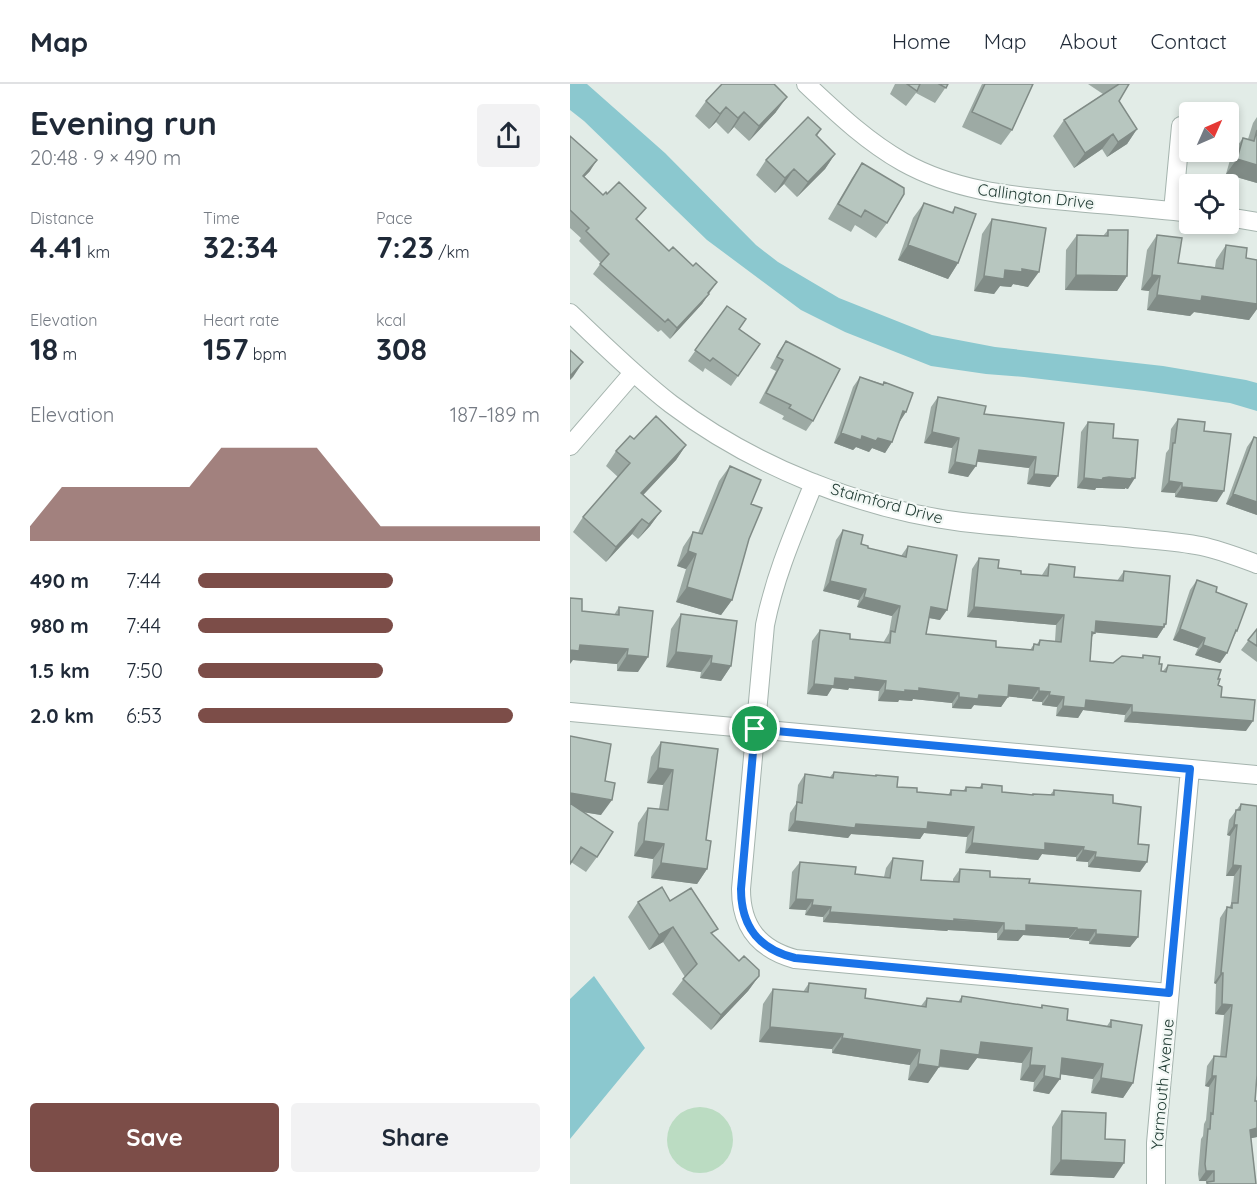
<!DOCTYPE html>
<meta charset="utf-8">
<style>
body{margin:0;font-family:Quicksand,sans-serif;background:#f2f2f3;color:#1f2937;height:100vh;display:flex;flex-direction:column;font-size:22px;white-space:nowrap}
*{box-sizing:border-box;margin:0}
p{font-size:20px;color:#747a83}
.icon{flex:none;width:33px;height:33px;fill:none;stroke:currentColor;stroke-width:2;stroke-linecap:round;stroke-linejoin:round}
.map{position:relative;flex:1;overflow:hidden}
.sheet{display:flex;flex-direction:column;background:#fff;width:570px}
.sheet>*{flex:none}
.needle{width:39px;rotate:45deg}
.fabs{position:absolute;left:609px;top:18px;display:grid;gap:12px}
.fabs a{display:grid;place-items:center;width:60px;height:60px;border-radius:6px;background:#fff;box-shadow:0 3px 9px #0003;font-size:30px}
.pin{position:absolute;display:grid;place-items:center;width:51px;height:51px;color:#fff;margin:-26px;border:3px solid #fff;border-radius:50%;box-shadow:0 2px 6px #0007}
.round{display:grid;place-items:center;flex:none;width:63px;height:63px;border-radius:6px;background:#f2f2f3}
.overview{display:flex;align-items:center;justify-content:space-between;height:102px;padding:0 30px}
h1{font-size:33px;font-weight:700;line-height:45px}
.stats{display:grid;grid-template-columns:repeat(3,1fr);gap:9px;height:102px;padding:6px 30px}
.stats div{display:grid;align-content:center}
.stats b{font-size:30px;font-weight:700}
.stats small{font-size:16px;font-weight:400}
.stats p{font-size:16px}
.chart{height:168px;padding:12px 30px}
.chart p{display:flex;justify-content:space-between}
.chart svg{width:100%;height:108px;margin-top:6px;fill:#7c4d48;opacity:.7}
.action{display:flex;gap:12px;margin-top:auto;padding:12px 30px}
.action a{flex:1;height:69px;border-radius:6px;background:#7c4d48;color:#fff;font-size:24px;font-weight:700;line-height:69px;text-align:center}
.action a+a{background:#f2f2f3;color:#1f2937}
ul{padding:0 30px;list-style:none;font-size:20px}
li{display:grid;grid-template-columns:96px 72px 1fr;align-items:center;height:45px}
li i{height:15px;border-radius:8px;background:#7c4d48}
header{display:flex;align-items:center;gap:36px;box-sizing:border-box;height:84px;padding:0 30px;background:#fff;border-bottom:2px solid #e0e1e3}
header strong{font-size:28px}
nav{display:flex;gap:33px;margin-inline-start:auto;font-size:21px}
main{display:flex;flex:1;min-height:0}
.map>svg:first-child{display:block}
</style>
<header>
<strong>Map</strong>
<nav><a>Home</a><a>Map</a><a>About</a><a>Contact</a></nav>
</header>
<main>
<section class="sheet">
<div class="overview"><div><h1>Evening run</h1><p>20:48 · 9 × 490 m</p></div><a class="round"><svg class="icon" aria-label="share" viewBox="0 0 24 24"><path d="M12 15V3M7 8l5-5 5 5M5 13v7h14v-7"/></svg></a></div>
<div class="stats">
<div><p>Distance</p><b>4.41<small> km</small></b></div>
<div><p>Time</p><b>32:34</b></div>
<div><p>Pace</p><b>7:23<small> /km</small></b></div>
</div>
<div class="stats">
<div><p>Elevation</p><b>18<small> m</small></b></div>
<div><p>Heart rate</p><b>157<small> bpm</small></b></div>
<div><p>kcal</p><b>308</b></div>
</div>
<div class="chart"><p><span>Elevation</span>187–189 m</p>
<svg viewBox="0 0 160 44" preserveAspectRatio="none"><path d="M0 44V38L10 22L20 22L30 22L40 22L50 22L60 6L70 6L80 6L90 6L100 22L110 38L120 38L130 38L140 38L150 38L160 38V44z"/></svg>
</div>
<ul>
<li><b>490 m</b>7:44<i style="width:57%"></i></li>
<li><b>980 m</b>7:44<i style="width:57%"></i></li>
<li><b>1.5 km</b>7:50<i style="width:54%"></i></li>
<li><b>2.0 km</b>6:53<i style="width:92%"></i></li>
</ul>
<div class="action"><a>Save</a><a>Share</a></div>
</section>
<div class="map">
<svg width="687" height="1100" viewBox="0 0 687 1100">
<rect width="100%" height="100%" fill="#e2ece7"/>
<path fill="#bbdcc2" d="M97 1056a33 33 0 1 1 66 0a33 33 0 1 1-66 0Z"/>
<path fill="#8bc8cf" d="M0 0H17L95 69 186 161 208 178 269 214 362 251 425 263 593 282 676 296 687 299V327L660 319 574 307 454 293 416 290 361 282 275 248 231 226 137 156 14 37 0 26Z
M24 892 75 964 0 1055V915Z"/>
<g fill="none" stroke-linecap="round" stroke-linejoin="round">
<defs>
<path id="minor" d="M236 0C267 29 296 57 333 78 383 106 439 112 496 117 537 121 578 124 620 129
M603 127 611 42
M658 133 687 138
M0 229C33 260 65 292 101 320 183 382 290 425 392 438 446 444 500 448 555 453 580 456 606 457 631 462 650 466 668 473 687 480
M0 362 63 289
M244 399C225 446 205 491 195 541L171 805C171 843 189 865 225 875L599 909
M0 628 687 691
M586 1100V1059L620 685"/>
</defs>
<use href="#minor" stroke="#a5b4ae" stroke-width="20"/>
<use href="#minor" stroke="#fff" stroke-width="18"/>
</g>
<path fill="#9daaa4" d="M325 0H378L365 19 346 9 336 22 320 10Z
M412 0H463L442 46 431 61 392 43Z
M518 0H559L549 17 567 45 557 60 537 73 532 65 504 84 483 52 494 36 533 10Z
M136 17 206 28 179 57 164 43 158 50 146 38 139 45 125 32Z
M687 33V99L656 90 662 69 673 54 678 55 683 39Z
M251 45 247 52 265 70 255 85 227 113 214 100 205 109 186 91 196 76Z
M0 52 20 87 14 93 33 111 68 136 99 167 147 198 132 220 100 255 91 246 88 248 23 190 31 179 9 157 11 154 0 144Z
M292 79 317 139 306 154 285 141 281 148 258 135 282 94Z
M354 119 381 129 385 123 388 179 378 195 328 176 343 134Z
M422 135 458 203 443 200 441 203 430 202 424 210 404 207 412 150Z
M538 146 557 192 547 207 495 206 496 166 507 151 533 152Z
M587 151 608 179 645 183 646 176 656 161 676 174 687 176V225L679 236 624 228 620 232 577 226 579 207 571 206 577 166Z
M157 222 169 245 190 260 161 302 135 284 133 288 118 277Z
M216 257 243 337 236 347 212 335 214 332 189 319 206 287 200 284 209 267Z
M290 293 313 300 314 298 329 339 322 358 315 369 302 364 299 368 286 363 283 366 264 359 283 303Z
M368 313 414 330 494 339 480 403 457 400 459 384 407 377 398 393 378 389 382 364 354 359 361 323Z
M608 335 634 347 647 418 605 413V409L591 408 596 369 599 365 601 345Z
M518 338 543 354 558 405 555 404V405L532 404H526L525 406 507 404 511 348Z
M684 353 687 354V431L656 420 677 363Z
M64 355 116 361 106 376 73 411 91 427 80 442 68 455 62 450 36 478 3 448 13 433 48 393 36 382 46 367Z
M160 382 181 420 179 455 162 516 151 531 106 518 116 485 107 482 113 463 123 448 128 449 149 397Z
M273 446 291 460 298 464 331 472 338 462 370 536 359 534 356 550 426 563 460 566 464 560H467L470 556 485 557 486 541 397 533 402 485 409 474 428 484 451 490 472 491 479 480 504 493 547 497 554 487 596 540 587 554 525 548 522 553 520 577 543 579 572 574 573 571 589 580 591 587H593L598 581 648 595V601L651 613 676 647 554 638 555 631 513 626 508 634 486 632 487 623 472 621V618L462 617V615L438 612 431 623 404 621 401 625 382 624V619L343 615 342 617 329 616 328 618 308 617 309 607 279 604 278 606 262 604 257 612 237 610 242 557 250 546 280 555 313 559 319 549 322 532 287 523 289 516 253 507 266 456Z
M627 496 646 508 667 547 650 579 625 571 628 564 603 556 620 506Z
M49 523 68 588 47 587V580L3 576 12 527 44 531Z
M111 530 161 582 151 597 130 594 131 588 96 583 101 545Z
M687 545V578L671 566Z
M0 652 35 697 31 731 13 728 27 773 16 788 1 778Z
M91 658 136 756 137 785 127 800 81 794 83 775 64 772 68 739 78 724 89 725 93 701 77 699 81 673Z
M264 688 305 692 306 691 327 703 347 708 378 711 381 706 393 707 396 703 409 704 412 700 432 708 462 711 463 710 480 711 484 706 543 719 568 760 570 788 518 783V778L506 777V773L472 770 468 776 395 769 397 753 354 749 350 755 281 750 278 754 218 747 220 729 226 720 228 701 235 690 260 693Z
M671 720 686 997 685 1017H687V1055V1053L681 1054 686 1100H636V1097H629L628 1090 631 1055 633 1052 634 1040 636 1036 639 1003 635 1002 637 982 644 972 650 973 654 931 645 930 646 900 644 899 650 834 657 823 659 824 661 820 664 792H656L660 752 657 751 659 736Z
M323 774 351 796 383 798V795L390 785 420 793 459 799 568 853 560 863 519 860V857L499 855V854L453 851 448 857 427 856V849L378 846 377 847 253 838V833L235 831 236 826 219 825 222 788 230 778 285 790 314 793 316 784Z
M100 817 143 852 169 877 189 892 178 907 141 946 102 910 115 893 93 858 79 866 58 833 68 818Z
M239 899 295 914 351 922 357 914 388 918 392 912 470 924 472 921 497 936 537 942 541 936 563 999 553 1014 521 1009 523 995 490 990 479 1010 463 1007 464 998 450 996 452 979 407 974 398 986 369 983 358 999 338 996 340 981 262 969V965L189 958 193 920 203 905 233 908Z
M492 1027 535 1055 544 1094 480 1091 482 1043Z"/>
<path fill="#808b86" d="M217 13 206 28 179 57 189 42Z
M156 23 146 38 139 45 150 30Z
M174 28 164 43 158 50 168 34Z
M567 45 557 60 537 73 548 58Z
M543 50 532 65 504 84 515 69Z
M265 70 255 85 227 113 238 98Z
M667 75 687 81V99L656 90Z
M27 76 20 87 5 102 13 92Z
M224 85 214 100 205 109 215 94Z
M338 161 388 179 378 195 328 176Z
M452 185 469 188 458 203 443 200 441 203 430 202 424 210 404 207 414 192 435 186Z
M506 191 557 192 547 207 495 206Z
M582 191 590 192 579 207 571 206Z
M139 210 132 220 100 255 107 244Z
M587 211 687 214V225L679 236 624 228 620 232 577 226Z
M13 278 3 293 0 296V292Z
M333 327 336 328 329 339Z
M362 348 389 354 382 364 354 359Z
M271 349 308 354 322 358 315 369 302 364 299 368 286 363 283 366 264 359Z
M116 361 106 376 61 424 71 409Z
M409 366 466 373 459 384 401 377Z
M385 378 406 382 398 393 378 389Z
M464 390 488 392 480 403 457 400Z
M539 393 565 394 558 405 555 404V405L532 404H526L525 406 507 404 514 394Z
M599 397 612 399 605 409 591 408Z
M612 403 654 407 647 418 605 413Z
M663 410 687 418V431L656 420Z
M91 427 80 442 68 455 79 440Z
M72 435 62 450 36 478 46 463Z
M118 467 126 470 116 485 107 482Z
M260 497 296 505 289 516 253 507Z
M117 503 162 516 151 531 106 518Z
M294 513 330 522 322 532 287 523Z
M361 523 377 526 370 536 354 533Z
M404 523 494 531 486 541 397 533Z
M526 537 594 540H596L587 554 519 548Z
M610 545 635 554 628 564 603 556Z
M10 561 58 565 47 580 3 576 0 580V566Z
M633 561 657 569 650 579 625 571Z
M106 568 142 572 131 588 96 583Z
M57 571 78 573 68 588 47 587Z
M141 579 161 582 151 597 130 594Z
M285 593 316 597 309 607 279 604 278 606 262 604 257 612 237 610 244 600 265 594Z
M439 601 469 604 462 615 432 612Z
M349 604 389 609 382 619 343 615 342 617 329 616 328 618 308 617 315 606Z
M469 607 480 608 472 618 462 617Z
M409 611 438 613 431 623 404 621 401 625 382 624 389 613Z
M479 611 494 613 487 623 472 621Z
M516 616 562 621 555 631 513 626 508 634 486 632 493 622Z
M562 628 683 637 676 647 554 638Z
M88 684 103 686 93 701 77 699Z
M0 709 42 716 31 731 0 726Z
M225 737 286 740 358 738 404 743 397 753 354 749 350 755 281 750 278 754 218 747Z
M664 741H667L660 752 657 751Z
M74 757 94 760 83 775 64 772Z
M402 759H475L514 763 506 773 472 770 468 776 395 769Z
M513 766 526 768 518 778 506 777Z
M525 773 577 778 570 788 518 783Z
M91 779 137 785 127 800 81 794Z
M663 781 671 782 664 792H656Z
M226 815 243 816 236 826 219 825Z
M242 821 261 823 253 833 235 831Z
M260 828 434 839 427 849 378 846 377 847 253 838Z
M456 841 507 844 499 854 453 851 448 857 427 856 434 846Z
M103 843 93 858 79 866 89 851Z
M507 845 526 846 519 857 499 855Z
M526 850 568 853 560 863 519 860Z
M651 889H653L646 900 644 899Z
M189 892 178 907 141 946 151 931Z
M652 920 662 921 654 931 645 930Z
M200 943 273 950 262 965 189 958Z
M272 954 350 966 340 981 262 969Z
M411 958 462 964 452 979 407 974 398 986 360 981 371 966Z
M492 974 533 980 523 995 482 989Z
M348 980 369 983 358 999 338 996Z
M460 981 475 982 464 998 450 996Z
M474 992 490 995 479 1010 463 1007Z
M642 992H646L639 1003 635 1002Z
M531 994 563 999 553 1014 521 1009Z
M687 1044V1053L673 1056 680 1046Z
M491 1076 554 1079 544 1094 480 1091Z
M636 1087H644L636 1097H629Z"/>
<path fill="#b7c6bf" stroke="#808b86" stroke-width="1.5" d="M152 0H204L217 13 189 42 174 28 168 34 156 23 150 30 136 17Z
M337 0H350L347 7Z
M369 0H378L376 4Z
M415 0H463L442 46 402 28Z
M549 0H559L549 17 567 45 548 58 543 50 515 69 494 36Z
M238 33 251 45 246 51 265 70 238 98 224 85 215 94 196 76Z
M687 46V81L667 75 673 54 684 57Z
M0 52 27 76 13 92 33 111 36 108 37 110 49 98 76 124 66 135 99 167 103 163 123 182 126 179 147 198 138 209 139 210 107 244 98 235 95 238 30 180 39 170 16 147 19 144 0 126Z
M292 79 334 104V110L317 139 295 126 291 133 268 120Z
M354 119 383 129 385 123 406 130 388 179 338 161Z
M422 135 476 144 469 188 452 185V188L435 186 434 195 414 192Z
M538 146H558L557 192 506 191 507 151 538 152Z
M587 151 612 154 608 179 653 185 656 161 677 164 676 174 687 176V220L632 212 631 217 587 211 590 192 582 191Z
M157 222 176 235 169 245 190 260 168 292 143 274 140 277 125 266Z
M216 257 270 285 243 337 219 324 221 321 196 309 213 276 207 273Z
M0 266 13 278 0 292Z
M290 293 313 301 314 298 343 309 336 328 333 327 322 358 308 354 306 357 292 352 291 356 271 349Z
M368 313 416 322 414 330 494 339 488 392 464 390 466 373 409 366 406 382 385 378 389 354 362 348Z
M86 332 116 361 71 409 91 427 79 440 72 435 46 463 13 433 60 379 46 367 60 352 64 355Z
M608 335 635 338 634 347 661 350 654 407 612 403V399L599 397 603 359H605Z
M518 338 544 340 543 354 568 356 565 394H562V395L539 393 533 394 532 396 514 394Z
M684 353 687 354V418L663 410Z
M160 382 191 396 181 420 192 424 179 455 162 516 117 503 126 470 118 467 123 448 132 450Z
M273 446 293 451 291 460 298 462V464L336 473 338 462 387 471 377 526 361 523 356 550 426 557V563L463 566 464 560 469 561 470 556 491 558 494 531 404 523 409 474 429 476 428 484 451 487V490L478 492 479 480 505 483 504 493 553 497 554 487 600 492 596 540H594V543L526 537 525 549 522 548 520 577 543 579 552 572 573 574V571L590 573 589 580H592L591 587 596 588 598 581 651 586 648 595H650L648 601 652 603 651 613 685 616 683 637 562 628V621L516 616 515 624 493 622 494 613 479 611 480 608 469 607V604L439 601 438 613 409 611 408 615 389 613V609L349 604V607L335 606V608L315 606 316 597 285 593V596L265 594 264 602 244 600 250 546 280 550V555L320 559 321 547 325 548 330 522 294 513 296 505 260 497Z
M627 496 647 503 646 508 677 520 667 547 666 546 657 569 633 561 635 554 610 545Z
M0 514 12 515V527L49 531V523L83 527 78 573 57 571 58 565 10 561 9 567 0 566Z
M111 530 167 537 161 582 141 579 142 572 106 568Z
M687 545V562L678 556Z
M0 652 41 660 35 697 45 699 42 716 0 709Z
M91 658 148 665 136 756 141 757 137 785 91 779 94 760 74 757 78 724 98 726 103 686 88 684Z
M264 688 306 692V691L328 693 327 703 347 704V708L381 711V706L396 707V703L412 704V700L432 702V708L463 711V710L484 711V706L543 711V719L571 723 568 760 579 761 577 778 525 773 526 768 513 766 514 763 475 759V766L402 759 404 743 358 738 357 745 286 740 285 744 225 737 227 718 232 719 235 690 263 694Z
M0 719 43 748 27 773 11 763 0 780Z
M671 720 687 722V991L685 1017H687V1044L680 1046 686 1100H638L637 1098 644 1097V1087H636L635 1080 638 1045H640L641 1029 643 1030 646 992H642L644 972 656 973 662 921 652 920 653 889H651L657 823 662 824V819H668L671 782 663 781 667 741H664L666 726H670Z
M323 774 353 777 351 796 389 798 390 785 420 787V793L460 795 459 799 571 807 568 853 526 850V846L507 845V844L456 841V847L434 846V839L384 835V837L260 828 261 823 242 821 243 816 226 815 230 778 286 783 285 790 320 794Z
M92 803 100 817 121 804 148 845 141 849 169 877 174 872 189 886V892L151 931 113 895 127 880 103 843 89 851 68 818Z
M239 899 296 905 295 914 356 923 357 914 391 918 392 912 472 924V921L498 925 497 936 541 943V936L572 941 563 999 531 994 533 980 492 974 490 995 474 992 475 982 460 981 462 964 411 958 409 971 371 966 369 983 348 980 350 966 272 954 273 950 200 943 203 905 238 908Z
M492 1027 536 1029 535 1055 555 1056 554 1079 491 1076Z"/>
<g fill="none" stroke-linecap="round" stroke-linejoin="round">
<defs>
<path id="route" d="M185 645 620 685 599 909 225 874C189 865 171 843 171 805Z"/>
</defs>
<use href="#route" stroke="#fff" stroke-width="12"/>
<use href="#route" stroke="#1a73e8" stroke-width="8"/>
</g>
<g text-anchor="middle" dominant-baseline="central" stroke-width="4.5" stroke-linejoin="round" paint-order="stroke">
<g font-size="16" fill="#223c34" stroke="#f2f8f5">
<text transform="translate(466 112) rotate(7)">Callington Drive</text>
<text transform="translate(317 419) rotate(15)">Staimford Drive</text>
<text transform="translate(592 1000) rotate(-85)">Yarmouth Avenue</text>
</g>
</g>
</svg>
<div class="fabs">
<a><svg class="needle" viewBox="-14 -14 28 28"><path d="M0-13l5 13h-10z" fill="#e53935"/><path d="M0 13l5-13h-10z" fill="#747a83"/></svg></a>
<a><svg class="icon" aria-label="locate" viewBox="0 0 24 24"><circle cx="12" cy="12" r="6"/><path d="M12 2v4M12 18v4M2 12h4M18 12h4"/></svg></a>
</div>
<div class="pin" style="left:185px;top:645px;background:#1e9e55"><svg class="icon" aria-label="arrive" viewBox="0 0 24 24"><path d="M6 21V4h12l-3 4 3 4H6"/></svg></div>
</div>
</main>
